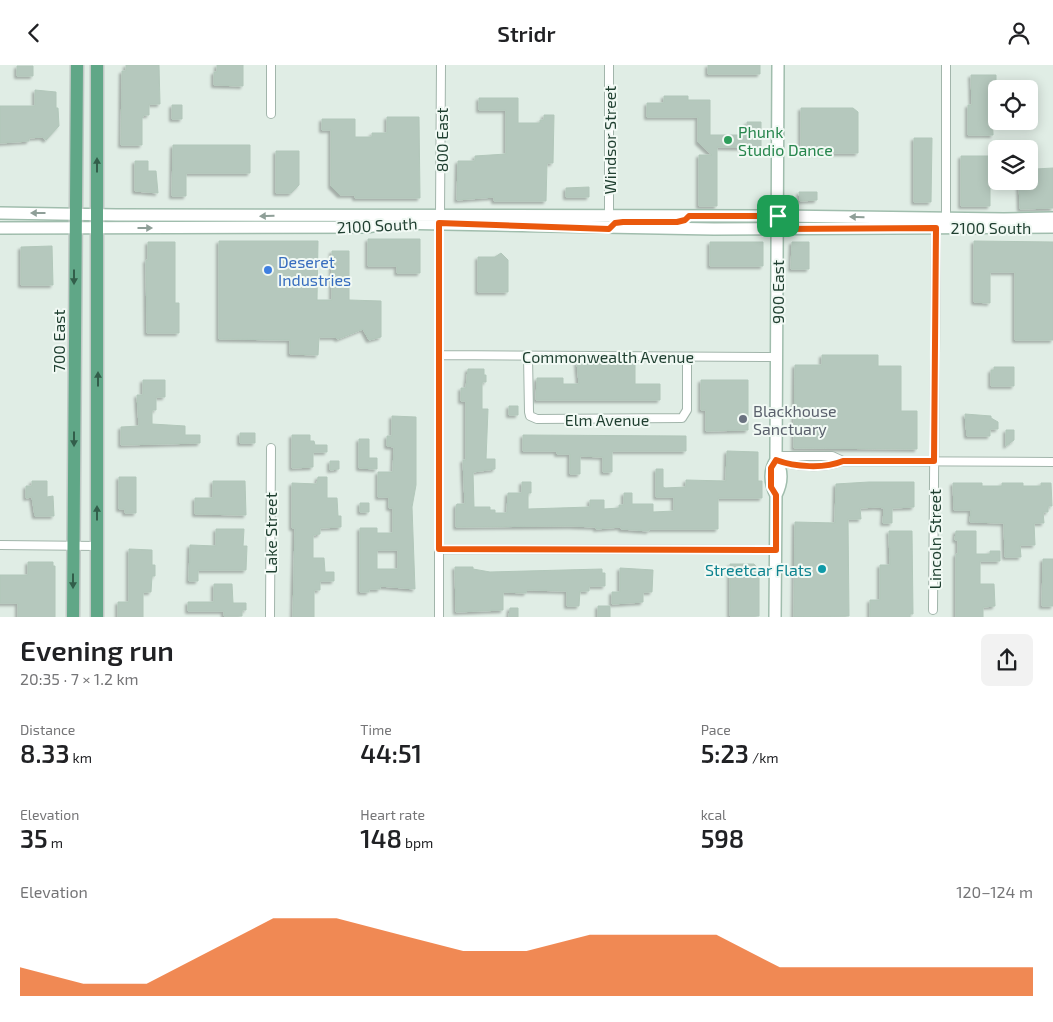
<!DOCTYPE html>
<meta charset="utf-8">
<style>
body{margin:0;font-family:"Exo 2",sans-serif;background:#f2f2f2;color:#202124;height:100vh;display:flex;flex-direction:column;font-size:19px;white-space:nowrap}
*{box-sizing:border-box;margin:0}
p{font-size:16px;color:#757577}
.icon{flex:none;width:28px;height:28px;fill:none;stroke:currentColor;stroke-width:2;stroke-linecap:round;stroke-linejoin:round}
.map{position:relative;height:552px;overflow:hidden}
.panel{display:flex;flex-direction:column;background:#fff;flex:1}
.panel>*{flex:none}
.buttons{position:absolute;left:988px;top:15px;display:grid;gap:10px}
.buttons a{display:grid;place-items:center;width:50px;height:50px;border-radius:8px;background:#fff;box-shadow:0 2px 12px #0003;font-size:25px}
.pin{position:absolute;display:grid;place-items:center;width:42px;height:42px;color:#fff;margin:-21px;border-radius:10px;box-shadow:0 2px 8px #0006}
.round{display:grid;place-items:center;flex:none;width:52px;height:52px;border-radius:8px;background:#f2f2f2}
.overview{display:flex;align-items:center;justify-content:space-between;height:85px;padding:0 20px}
h1{font-size:28px;font-weight:600;line-height:38px}
.figures{display:grid;grid-template-columns:repeat(3,1fr);gap:8px;height:85px;padding:5px 20px}
.figures div{display:grid;align-content:center}
.figures b{font-size:25px;font-weight:600}
.figures small{font-size:14px;font-weight:400}
.figures p{font-size:14px}
.chart{height:140px;padding:10px 20px}
.chart p{display:flex;justify-content:space-between}
.chart svg{width:100%;height:90px;margin-top:5px;fill:#ea580c;opacity:.7}
header{display:flex;justify-content:space-between;align-items:center;height:65px;padding:0 20px;background:#fff;font-size:22px;font-weight:600}
.map>svg:first-child{display:block}
</style>
<header><svg class="icon" aria-label="back" viewBox="0 0 24 24"><path d="M15 5l-7 7 7 7"/></svg>Stridr<svg class="icon" aria-label="person" viewBox="0 0 24 24"><circle cx="12" cy="8" r="4"/><path d="M4 21q1-7 8-7t8 7"/></svg></header>
<div class="map">
<svg width="1053" height="552" viewBox="0 0 1053 552">
<defs>
<filter id="shadow"><feDropShadow dx="-2.5" dy="2.5" stdDeviation="1" flood-color="#0004"/></filter>
</defs>
<rect width="100%" height="100%" fill="#e0ede5"/>
<path fill="#b5c8bd" stroke="#b2c7ba" fill-rule="evenodd" filter="url(#shadow)" d="M126 0H159L160 39H149V50H144L142 53V80H121L122 6H126Z
M217 0H243V21L214 20V7H217Z
M708 0H760V9H708Z
M17 1H33V11H17Z
M971 10H996V40H992L993 70H968V40H972Z
M35 25 56 27V43H58L59 61 46 75 42 72 29 73V76L0 78V41H35Z
M664 31H688V35H710V70H747V57H761V83L717 82V141H699V90H712L698 77V52H647V38H664Z
M479 33H518V58H540V55H544V50H554L553 98H547L546 136H494V132L457 135 458 96H475V91L506 89V45H479Z
M172 40H182V54H172Z
M801 43H853L858 47V88H801Z
M387 52H419L420 133H355V130H340L331 121V65H322V54H355V72H372V68H387Z
M914 73H932L931 137H914Z
M173 80H250V108H186V131H172Z
M1035 82 1036 104 1053 103V143L1020 144 1019 116H1029V83Z
M276 86H299V120L291 128H276Z
M961 91H990V95H996V119H990V141H961Z
M135 96H148V106H156L158 128 135 126Z
M589 122V132H566V123Z
M799 127H817V135L800 136Z
M368 174H420V208H397V201H368Z
M219 176H318L317 235H332V186H349V235L381 236V272L369 275 363 264 338 274 335 272H319L318 290 290 289V275L219 274Z
M974 176 1053 177V275H1015V207H990V238L974 237Z
M148 177H175V238H179V268H147L146 195H148Z
M710 177H763V201H710Z
M792 177H809V204H791Z
M52 181 53 220H21V182Z
M501 188 508 195V227H478V192H495Z
M822 290H878V301H901V346H917V384L794 383 795 300H822Z
M577 297H635V319H660V335H536L537 313H563V319H579Z
M994 302H1014V321H991V305H994Z
M468 304H484V310H486V317H482V344H488L486 394H495V404L473 407 474 442H490V445H495V448H507L508 428H522V417H531V428H528V444L590 442V435H604V444L619 443V440H624V428H632V439H653V447L674 446V432H656V404H663V422L665 423 686 422V415L726 416 727 386 758 387V416H762V433H718V464H649V466L621 464V462L596 464V462L571 461 456 462V441L457 439H465L463 395H466V336H461V323H466Z
M143 315H165V332H156V345H152V359L185 361V370H200V378L121 380V362L139 361 137 330H143Z
M701 315H748V365L706 366V345H701Z
M509 341H518V350H509Z
M965 349 991 351V353L998 357V364H990V371H967Z
M392 351 416 352V420L412 442 415 524 380 521V524H369V527H360V463H377V468H393V443H389V432H378V407H393L394 382 387 381V371H392ZM377 485H398V504H377Z
M1006 365H1014V375L1006 381Z
M240 368H255V378H240Z
M292 370H310V376H314L315 380H327V387H313V402L292 403Z
M523 370 686 371V386H612V407H603V392L580 391V409H570V389H557V386H523Z
M359 374H369V393H377V404L359 403Z
M330 396H339V404L330 405Z
M119 412H136V448H125V444H119Z
M318 412H327V433H337L338 451H341V462L320 463V469L313 470V493H324L325 507H334V516H320V525H314V552H293L295 463H292V418L317 419Z
M32 416H47V432L53 431 54 451H35L32 432 26 433V421H32Z
M213 416H245L246 450 195 449V433H213Z
M869 417H914V442L892 443V458H883L884 443 877 442 860 443 861 454H848L849 551 794 552 795 457 835 458 836 419Z
M953 418H982V421H1002V418H1023V421H1041V418H1051L1052 441H1048V447H1043L1044 458H1034L1035 480H1020L1021 492H1005L1004 458 970 457 971 445H954Z
M360 438H369V447H360Z
M216 464H244L243 481H247L246 505H198V516H189L190 480 216 481Z
M889 466H912L913 549H910V552H870V535H880V500H890Z
M956 466H976V489H990V486H1000V496H980V519H994L995 541 983 542V552H956V489H958V475H955Z
M129 484 152 485V500H155V511H152L151 527H143V552H118V537H129Z
M1043 494H1053V541H1042Z
M28 497H53V501H55V552H18V538H0V510H28Z
M730 499H754L759 505V551H730Z
M455 502H473V504L490 507 602 504V508H605V521H589V526H580L579 541H567V526L527 525 526 528 503 527V545L456 547Z
M620 503 653 505 652 527H643V537L612 539V527H620Z
M214 519H232L233 538H246V545H242V551H224V546H188V537H214Z
M598 541H610V552H598Z
M510 543H518V552H509Z"/>
<g fill="none" stroke-linecap="round" stroke-linejoin="round">
<defs>
<path id="street" d="M609 0V151
M271 49V0
M440 149 441 0
M946 154V0
M440 290 776 292
M528 291 529 347 530 351 537 354 682 353 687 345V292
M776 391H832L843 396
M776 395C795 402 824 404 843 396L1053 397
M0 480 97 481
M439 484 776 485
M933 545 936 163
M270 552 271 383
M439 552V158"/>
<path id="secondary" d="M0 148 116 150 778 151 1004 154 1053 153
M0 163 366 162 392 158 714 164 1053 162
M776 430C782 418 783 406 776 395L778 0
M775 552 776 430C770 418 769 406 776 395"/>
<path id="primary" d="M97 0V552
M73 552 77 0"/>
</defs>
<use href="#street" stroke="#a2b5ab" stroke-width="10"/>
<use href="#secondary" stroke="#a0bdad" stroke-width="14"/>
<use href="#primary" stroke="#c0c9c5" stroke-width="15"/>
<use href="#street" stroke="#fff" stroke-width="8"/>
<use href="#secondary" stroke="#fff" stroke-width="11"/>
<use href="#primary" stroke="#60a787" stroke-width="12"/>
</g>
<defs><path id="oneway-solid" d="M-6-.8H1V-3.2L6.5 0L1 3.2V.8H-6Z" transform="scale(1.25)"/></defs>
<g fill="#325e4a">
<use href="#oneway-solid" transform="translate(97 100) rotate(-90)"/>
<use href="#oneway-solid" transform="translate(74 212) rotate(90)"/>
<use href="#oneway-solid" transform="translate(98 314) rotate(-90)"/>
<use href="#oneway-solid" transform="translate(74 374) rotate(90)"/>
<use href="#oneway-solid" transform="translate(97 448) rotate(-90)"/>
<use href="#oneway-solid" transform="translate(73 516) rotate(90)"/>
</g>
<g fill="#8f9f98">
<use href="#oneway-solid" transform="translate(38 148) rotate(-180)"/>
<use href="#oneway-solid" transform="translate(267 151) rotate(178)"/>
<use href="#oneway-solid" transform="translate(857 152) rotate(-179)"/>
<use href="#oneway-solid" transform="translate(145 163)"/>
</g>
<g fill="none" stroke-linecap="round" stroke-linejoin="round">
<defs>
<path id="route" d="M689 151H778V164L936 163 934 396H843C824 404 795 402 776 395L771 403V422L776 430V485L439 484V158L609 164 615 158 623 157H677L685 155Z"/>
</defs>
<use href="#route" stroke="#fff" stroke-width="10"/>
<use href="#route" stroke="#ea580c" stroke-width="6"/>
</g>
<circle fill="#2e9e5b" stroke="#f1f9f4" stroke-width="2" cx="728" cy="75" r="5"/>
<circle fill="#3f7fe0" stroke="#f1f9f4" stroke-width="2" cx="268" cy="205" r="5"/>
<circle fill="#6b7280" stroke="#f1f9f4" stroke-width="2" cx="743" cy="354" r="5"/>
<circle fill="#0f9aa8" stroke="#f1f9f4" stroke-width="2" cx="822" cy="504" r="5"/>
<g text-anchor="middle" dominant-baseline="central" stroke-width="4" stroke-linejoin="round" paint-order="stroke">
<g font-size="16" fill="#27864d" stroke="#f1f9f4" text-anchor="start">
<text x="738" y="66">Phunk<tspan x="738" dy="18">Studio Dance</tspan></text>
</g>
<g font-size="16" fill="#1f3f30" stroke="#f1f9f4">
<text transform="translate(441 75) rotate(-90)">800 East</text>
<text transform="translate(609 75) rotate(-90)">Windsor Street</text>
<text transform="translate(377 160) rotate(-3)">2100 South</text>
<text x="991" y="162">2100 South</text>
<text transform="translate(777 227) rotate(-90)">900 East</text>
<text transform="translate(58 276) rotate(-90)">700 East</text>
<text x="608" y="291">Commonwealth Avenue</text>
<text x="607" y="354">Elm Avenue</text>
<text transform="translate(270 468) rotate(-90)">Lake Street</text>
<text transform="translate(934 474) rotate(-90)">Lincoln Street</text>
</g>
<g font-size="16" fill="#366cbe" stroke="#f1f9f4" text-anchor="start">
<text x="278" y="196">Deseret<tspan x="278" dy="18">Industries</tspan></text>
</g>
<g font-size="16" fill="#5b616d" stroke="#f1f9f4" text-anchor="start">
<text x="753" y="345">Blackhouse<tspan x="753" dy="18">Sanctuary</tspan></text>
</g>
<g font-size="16" fill="#0d838f" stroke="#f1f9f4" text-anchor="end">
<text x="812" y="504">Streetcar Flats</text>
</g>
</g>
</svg>
<div class="buttons">
<a><svg class="icon" aria-label="locate" viewBox="0 0 24 24"><circle cx="12" cy="12" r="6"/><path d="M12 2v4M12 18v4M2 12h4M18 12h4"/></svg></a>
<a><svg class="icon" aria-label="layers" viewBox="0 0 24 24"><path d="M12 4l9 5-9 5-9-5zM3 14l9 5 9-5"/></svg></a>
</div>
<div class="pin" style="left:778px;top:151px;background:#1e9e55"><svg class="icon" aria-label="arrive" viewBox="0 0 24 24"><path d="M6 21V4h12l-3 4 3 4H6"/></svg></div>
</div>
<section class="panel">
<div class="overview"><div><h1>Evening run</h1><p>20:35 · 7 × 1.2 km</p></div><a class="round"><svg class="icon" aria-label="share" viewBox="0 0 24 24"><path d="M12 15V3M7 8l5-5 5 5M5 13v7h14v-7"/></svg></a></div>
<div class="figures">
<div><p>Distance</p><b>8.33<small> km</small></b></div>
<div><p>Time</p><b>44:51</b></div>
<div><p>Pace</p><b>5:23<small> /km</small></b></div>
</div>
<div class="figures">
<div><p>Elevation</p><b>35<small> m</small></b></div>
<div><p>Heart rate</p><b>148<small> bpm</small></b></div>
<div><p>kcal</p><b>598</b></div>
</div>
<div class="chart"><p><span>Elevation</span>120–124 m</p>
<svg viewBox="0 0 160 44" preserveAspectRatio="none"><path d="M0 44V30L10 38L20 38L30 22L40 6L50 6L60 14L70 22L80 22L90 14L100 14L110 14L120 30L130 30L140 30L150 30L160 30V44z"/></svg>
</div>
</section>
